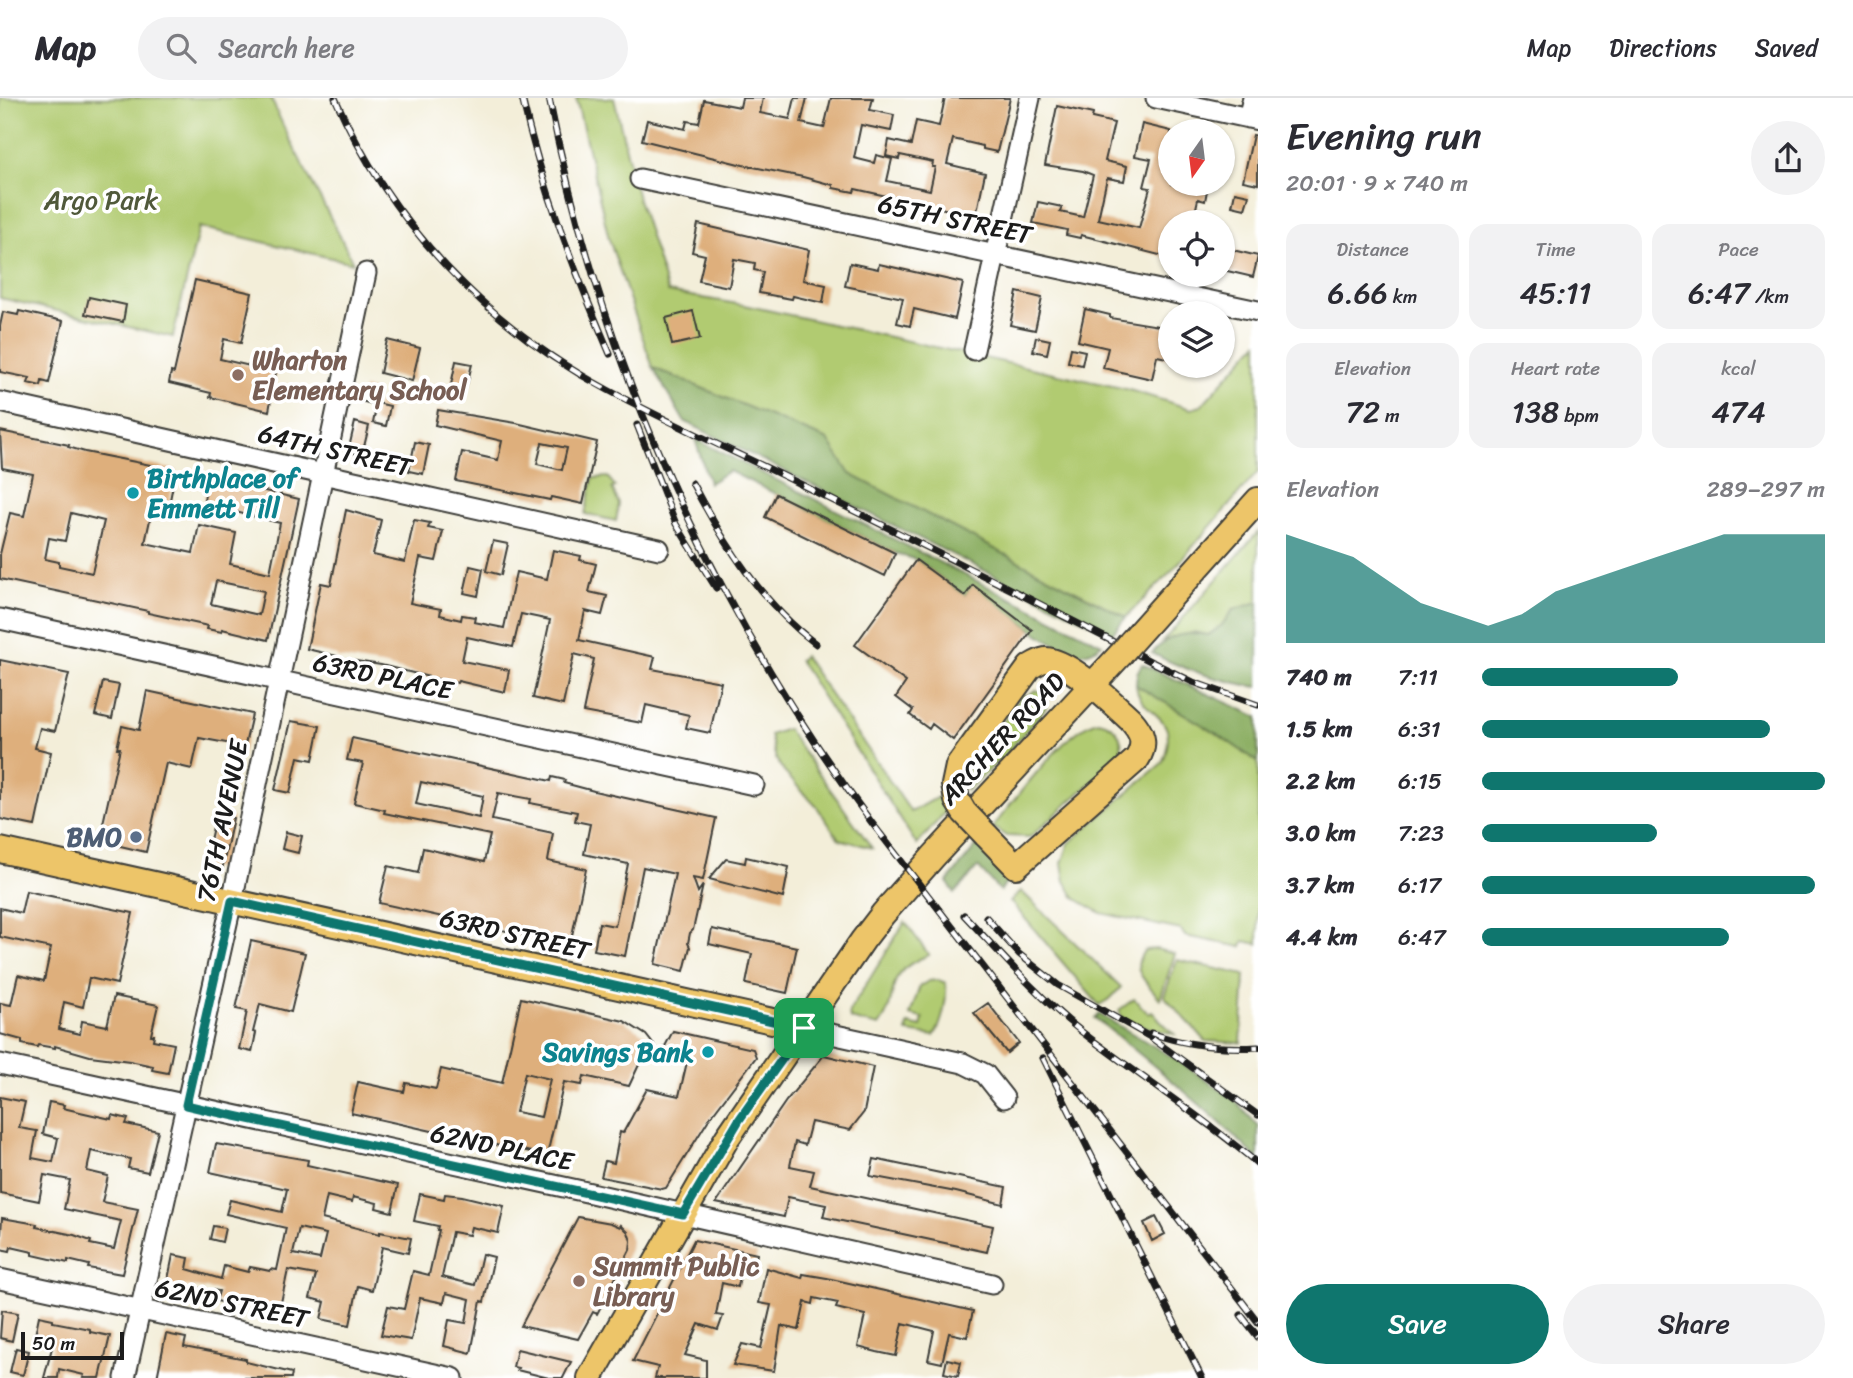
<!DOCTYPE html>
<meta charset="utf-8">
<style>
body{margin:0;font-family:Sriracha,sans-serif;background:#f2f2f3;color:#2b2b33;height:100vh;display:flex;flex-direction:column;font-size:26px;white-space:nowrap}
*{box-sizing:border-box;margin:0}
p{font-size:23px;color:#7c7c81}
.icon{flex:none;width:38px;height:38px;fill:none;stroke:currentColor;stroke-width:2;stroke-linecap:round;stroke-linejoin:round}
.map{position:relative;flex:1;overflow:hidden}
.panel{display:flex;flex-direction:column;background:#fff;width:595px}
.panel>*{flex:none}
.needle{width:46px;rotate:194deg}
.controls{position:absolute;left:1158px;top:21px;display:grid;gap:14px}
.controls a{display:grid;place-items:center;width:77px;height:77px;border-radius:50%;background:#fff;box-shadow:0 2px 5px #0004;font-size:35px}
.scale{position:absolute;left:21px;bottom:18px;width:103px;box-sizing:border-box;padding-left:7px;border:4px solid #1c1c1c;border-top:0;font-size:19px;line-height:24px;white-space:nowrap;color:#1c1c1c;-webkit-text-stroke:5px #fff;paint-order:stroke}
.pin{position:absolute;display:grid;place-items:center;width:60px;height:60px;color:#fff;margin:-30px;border-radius:14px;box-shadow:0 4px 10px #0006}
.round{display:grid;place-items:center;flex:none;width:74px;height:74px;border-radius:37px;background:#f2f2f3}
.overview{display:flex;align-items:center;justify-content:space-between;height:119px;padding:0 28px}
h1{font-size:38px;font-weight:600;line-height:52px}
.stats{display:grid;grid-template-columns:repeat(3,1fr);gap:10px;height:119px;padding:7px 28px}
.stats div{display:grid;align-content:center;border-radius:18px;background:#f2f2f3;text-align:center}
.stats b{font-size:30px;font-weight:600}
.stats small{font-size:19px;font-weight:400}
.stats p{font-size:19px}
.chart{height:196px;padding:14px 28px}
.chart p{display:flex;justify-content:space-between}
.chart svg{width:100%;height:126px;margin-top:7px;fill:#0f766e;opacity:.7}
.button{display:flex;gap:14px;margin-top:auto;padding:14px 28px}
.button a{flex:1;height:80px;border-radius:42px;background:#0f766e;color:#fff;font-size:28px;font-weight:600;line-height:80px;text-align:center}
.button a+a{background:#f2f2f3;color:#2b2b33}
ul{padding:0 28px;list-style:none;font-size:23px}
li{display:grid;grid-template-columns:112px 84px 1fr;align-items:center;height:52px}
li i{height:18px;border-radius:9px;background:#0f766e}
header{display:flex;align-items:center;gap:42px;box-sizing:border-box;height:98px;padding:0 35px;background:#fff;border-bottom:2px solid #e1e1e2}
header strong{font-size:33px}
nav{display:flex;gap:38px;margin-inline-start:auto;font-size:24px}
.search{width:490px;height:63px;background:#f2f2f3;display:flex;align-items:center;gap:18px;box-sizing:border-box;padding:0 24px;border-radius:38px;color:#7c7c81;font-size:26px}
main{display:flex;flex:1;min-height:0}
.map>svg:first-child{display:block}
</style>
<header>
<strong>Map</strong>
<div class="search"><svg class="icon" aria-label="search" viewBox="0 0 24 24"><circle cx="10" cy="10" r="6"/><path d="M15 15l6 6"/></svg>Search here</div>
<nav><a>Map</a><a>Directions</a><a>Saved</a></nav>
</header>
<main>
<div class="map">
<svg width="1258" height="1280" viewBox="0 0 1258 1280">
<rect width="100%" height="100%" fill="#fff"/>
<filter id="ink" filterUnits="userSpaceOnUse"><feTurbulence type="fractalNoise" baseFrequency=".0143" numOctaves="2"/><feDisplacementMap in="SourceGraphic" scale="14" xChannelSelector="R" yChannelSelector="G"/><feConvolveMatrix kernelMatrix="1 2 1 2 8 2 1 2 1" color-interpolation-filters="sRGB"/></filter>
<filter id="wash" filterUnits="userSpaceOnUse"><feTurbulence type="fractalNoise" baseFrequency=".00686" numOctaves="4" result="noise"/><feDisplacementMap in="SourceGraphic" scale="28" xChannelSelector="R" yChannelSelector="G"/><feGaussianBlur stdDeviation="1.57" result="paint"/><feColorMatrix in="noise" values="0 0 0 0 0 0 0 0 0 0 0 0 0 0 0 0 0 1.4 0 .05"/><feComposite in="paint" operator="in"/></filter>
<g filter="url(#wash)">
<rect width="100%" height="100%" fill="#f3eed9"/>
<path fill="#b1cb71" stroke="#667446" stroke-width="2" d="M0 0H271C294 57 327 109 353 165L199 129 173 239 0 200Z
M576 0H614L638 101 668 194 749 208 1126 291 1191 311 1201 308 1258 244V374L1169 476 1126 519 849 376 828 342 653 270 609 141Z
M608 379 615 389 612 390 619 406 616 423 585 416 593 380Z
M1258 434V504L1233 512 1221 528 1208 537 1195 534 1163 543Z
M804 558 911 714 940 698 947 712 917 747 799 562Z
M1136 587 1216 635 1258 664V846L1244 843 1242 849 1185 838 1181 832 1101 815 1075 800 1065 783 1062 765 1069 745 1162 665C1184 612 1139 620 1136 587Z
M1036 592 1047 597V609L1007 655 966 693V675L1023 596 1026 598Z
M1099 623C1119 627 1128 646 1116 663L1030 739 1006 738 993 729C1012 705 1070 626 1099 623Z
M787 631 872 750 839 741 817 709 784 674 776 661 770 637Z
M1021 793 1121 889 1111 900 1099 907 1010 803Z
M905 824 929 857C878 876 903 897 879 928L850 921 849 914Z
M1156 851 1175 856 1160 901C1147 884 1128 872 1145 852Z
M1177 862 1245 877 1241 945 1206 943 1164 898Z
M938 882 946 885C947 901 943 925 934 938L907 934 908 926 921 929 923 920 910 917 920 888 929 883Z
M1134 901 1149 916 1152 914 1174 936 1146 929 1122 920 1119 912Z"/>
<path fill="#8caf63" stroke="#546640" stroke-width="2" d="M653 270 828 342 850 376 1126 519 1112 536 684 323Z
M695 341 1102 546C1095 552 1088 556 1078 555 1055 553 994 503 973 488L965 498 916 462 895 455 729 373 709 385Z
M1258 504V589C1220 583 1186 573 1152 555 1168 537 1184 533 1209 537L1221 528 1233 512Z
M1142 566 1258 619V664L1216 635 1136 587 1137 575Z
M978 746 1009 782 1000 793 978 769 955 795 947 784Z
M1099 916 1174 960 1235 1002 1258 1028V1061C1207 1010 1151 965 1095 920Z"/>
<g id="blocks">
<path fill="#deaf7b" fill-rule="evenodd" d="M742 0H763L760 15 790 21 795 0H807L801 25 824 30 831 0H873L870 12 894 17 891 33 861 27 854 60 874 65 876 57 892 61 887 83 930 92 935 69H932L933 64 900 57 899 61 886 58 889 42 911 47 916 23 939 28 945 0H1010L997 54 983 51V48L953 41 947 66 985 75 976 118 855 91 854 94 833 90V87L803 79 743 67 642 42 647 22 685 31 687 23 699 25 704 2 740 9Z
M1057 8 1093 16 1092 20 1114 25 1105 63 1127 68 1124 83 1107 80 1098 121 1139 130 1150 90 1144 89 1151 61 1135 58 1142 26 1171 33V86L1208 87 1205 103 1198 101 1193 124H1171V160L1081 137 1080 140 1066 137 1067 132 1033 125 1038 104 1062 109 1060 114 1083 119 1093 77 1083 73 1045 67Z
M1253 37 1258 38V86L1243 83Z
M1235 94 1249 97 1245 111 1232 108Z
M698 126 809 152 803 182 826 187 823 205 793 198 792 201 759 195 763 174 754 172 755 165 734 161 729 189 699 183 705 157 692 154Z
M1224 150 1258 158 1253 179 1223 172Z
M850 165 878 171 879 166 963 185 955 221 914 211 910 228 897 225 903 200 845 188Z
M195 182 252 195 241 245 224 241 220 261 276 274 269 313 210 299 211 295 169 285 171 274 174 275Z
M1017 194 1042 200 1035 232 1010 227Z
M89 199 126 207 123 224 85 216Z
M1085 211 1110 217V220L1171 230 1167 260 1157 258 1152 281 1103 270 1108 250 1078 243Z
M19 213 63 223 49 285 42 283 41 288 28 285 30 280 0 274V228L3 214 18 217Z
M693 213 700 241 672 247 666 220Z
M1036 239 1050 242 1047 256 1033 253Z
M387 242 420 250 412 283 380 275Z
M1071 250 1085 253 1082 267 1068 264Z
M456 263 472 266 466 291 451 287Z
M363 290 376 293 373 306 360 303Z
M377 305 390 308 386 328 373 325Z
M438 312 516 325 597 344 583 406 551 399 550 402 456 383 462 354 498 362 502 343 435 327ZM542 345 567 350 562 372 537 366Z
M355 324 369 328 362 357 348 354Z
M0 333 69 347 68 349 85 354 176 372 169 407 154 403 145 445 193 455 199 427 236 435 230 466 270 475 280 425 203 406 209 379 240 386V383L253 386 252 390 299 401 268 542 222 531V534L207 531 208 528 148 515V513L0 481V456L10 415 24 418 33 376 2 370ZM71 415 104 423 92 475 59 468V464L45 461 49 440 65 443ZM216 483 264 493 259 517 211 506Z
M415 344 429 347 423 376 409 373Z
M776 396 895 455 885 478 765 419Z
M346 412 381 422 373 457 405 464 414 422 430 425 428 430 443 433 436 463 420 460 410 505 441 511 440 517 461 522 462 517 475 519 474 524 504 530 516 474 547 481 553 452 581 458 580 462 596 466 589 494 607 498 602 517 585 513 579 542 655 559 652 571 721 584 710 635 686 630 689 617 646 607 642 625 583 614 594 561 574 556 563 607 533 600 550 522 521 516 513 549 467 539 462 563 509 572 505 594 458 583 457 585 445 583 381 567 337 560V558L307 551 321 485 331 487Z
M493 443 508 446 501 477 486 473Z
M916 462 965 498 973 487 1032 532 953 642 932 626 929 631 910 617 913 612 896 599 906 584 855 547Z
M470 468 483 471 478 498 464 495Z
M0 562 69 576 55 633 40 630 35 650 51 654 35 728 0 721Z
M103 584 119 587 112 621 95 617Z
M147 593 252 616 242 660 229 657 232 646 199 640 192 671 166 665 146 754 99 743 120 650H117L122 628 139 632Z
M291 623 320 628 313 662 298 659 290 695 275 692Z
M352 640 551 683 552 679 565 682 564 685 594 693 716 720 703 782 693 780 698 794 703 787 693 832 690 835 688 845 690 849 684 873 655 866 675 776 643 769 625 858 594 852 599 825 615 828 628 766 584 756 590 726 575 723 577 714 530 705 531 701 498 695 492 722 553 735 548 763 586 771 570 847 379 805 388 768 418 775 423 750 484 764 490 737 384 715 385 712 354 705 363 665 347 662ZM421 684 483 698 479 720 416 706Z
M216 716 233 720 222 772 204 768Z
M286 734 302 738 298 755 282 751Z
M746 759 789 769 783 800 709 781 726 761 745 765Z
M26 793 133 815 117 886 89 880 83 909 64 904 59 931 80 936 82 923 107 928 114 898 158 907 151 937H154L153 942 174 946 168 975 152 972 153 968 130 963 90 958 55 948V950L38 947 37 949 22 946V942L0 936V905L11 907 18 877 44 883 51 850 0 839V810L21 815Z
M712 831 797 849 787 895 746 886 752 856 709 846Z
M251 843 305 855 291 914 260 906 253 934 256 935 252 954 239 951 247 913 236 911Z
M521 900 624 923 646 937 661 956 673 933 753 951 756 959 709 1021 666 1090 662 1091 601 1079 605 1063 614 1065 620 1034 623 1035 647 991 679 998 687 964 645 954 629 988 584 978 582 987 564 984 547 1057 475 1043 476 1039 442 1032 441 1035 351 1015 358 984 404 994 406 985 436 991 441 971 502 985ZM525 975 550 981 541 1019 516 1014Z
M988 905 1019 945 1007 955 974 915Z
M824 957 873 969 864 1014 850 1032 811 1024 805 1047 795 1044 790 1068 814 1073 810 1088 993 1128 987 1154 823 1119 826 1107 788 1099 784 1119 716 1105 786 1003Z
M0 999 25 1004 19 1030 37 1033 32 1060 53 1064 58 1040 43 1036 49 1004 64 1007 63 1010 80 1014 111 1021 112 1017 128 1021 126 1026 158 1033 148 1074 128 1070 130 1061 91 1053 87 1073 108 1078 102 1104 138 1111 122 1176 88 1170 89 1167 68 1162V1165L33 1157V1154L11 1149 10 1153 0 1151 2 1120 37 1126 36 1129 74 1137 91 1143 90 1146 114 1151 121 1123 64 1111 70 1082 44 1077 39 1103 0 1095Z
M216 1046 308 1062 307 1067 398 1087 392 1114 376 1110 377 1105 353 1099 352 1104 327 1098 322 1121 380 1136V1134L411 1140 408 1155 382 1149 372 1192 358 1188 350 1227 321 1221 325 1204 310 1200 316 1177 288 1172 280 1209 234 1201 232 1206 216 1203 219 1193 183 1188 182 1194 166 1191 173 1157 189 1160 187 1171 221 1181 224 1168 248 1174 250 1169 270 1173 271 1171 277 1172 286 1130 226 1116 230 1102 282 1114 287 1091 210 1074ZM299 1130 326 1136 320 1161 293 1156Z
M874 1061 1006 1089 1003 1106 956 1094 870 1078Z
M420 1096 444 1101 445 1096 462 1098 504 1108 498 1135 471 1129 469 1137 452 1134 442 1179 475 1187 482 1156 494 1159 484 1204 481 1203 471 1255 444 1248 449 1222 466 1225 470 1201 446 1195 444 1205 420 1200 411 1242 381 1237 388 1208 404 1211 413 1173 429 1177 439 1132H437L438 1128 414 1123Z
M578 1119 611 1125 620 1129 621 1127 628 1134 631 1143 630 1152 597 1216 593 1214 578 1241 521 1228Z
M1156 1119 1165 1136 1152 1143 1144 1125Z
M213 1128 225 1130 222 1144 210 1141Z
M694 1142 757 1156 753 1176 741 1173 738 1189 722 1185 716 1217 723 1218 718 1232 699 1226 685 1257 706 1262V1280H655L658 1269 633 1263Z
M766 1170 802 1180 803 1176 827 1180 973 1213 967 1239 949 1235 942 1265 928 1262 934 1233 903 1225 896 1258 877 1254 858 1249 865 1217 836 1210 838 1205 814 1200 813 1206 805 1204 799 1232 781 1228 774 1273 733 1267 742 1246 761 1250 771 1207 759 1205Z
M2 1212 18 1215 12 1243 0 1240Z
M39 1218 53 1221V1224L90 1231V1234L110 1238 100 1280H83L84 1277 59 1271 58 1280H44L53 1246 34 1242Z
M166 1236 186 1240 184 1249 246 1261V1264L292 1275 291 1280H157Z
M16 1250 29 1253 23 1277 10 1274Z
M517 1251 571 1264 563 1280H549L517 1272 518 1270 513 1269Z
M947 1261 961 1264 958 1278 944 1275Z"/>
</g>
</g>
<g filter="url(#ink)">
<use href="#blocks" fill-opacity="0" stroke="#3c3c38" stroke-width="2"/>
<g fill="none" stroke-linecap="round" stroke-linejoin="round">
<defs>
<path id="minor" d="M1156 0 1258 22
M1248 20 1253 0
M640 81 1258 213
M974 252 1030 0
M0 304 659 451
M0 521 754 687
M804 930 963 965 985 976 1004 1000
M0 966 582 1093 992 1186
M0 1181 453 1280
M125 1280 232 803 366 175"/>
<path id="major" d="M1130 545 1258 402
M957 702 954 687 958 668 1030 569C1035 566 1039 563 1045 562 1069 562 1112 605 1130 621 1142 634 1147 645 1137 661L1016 768 986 737
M0 752 804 930
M590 1280 727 1040 863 842 883 816 933 759 1121 556"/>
</defs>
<use href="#minor" stroke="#3c3c38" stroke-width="23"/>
<use href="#major" stroke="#3c3c38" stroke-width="28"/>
<use href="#minor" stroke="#fff" stroke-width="19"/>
<use href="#major" stroke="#edc569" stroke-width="24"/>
<defs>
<path id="rail" d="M335 0C390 125 487 228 608 292 671 326 738 355 802 387 919 445 1036 503 1152 564L1193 584 1258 607
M522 0C542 89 574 172 610 256
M549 0C600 262 713 512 872 725L1258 1224
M637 327 676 426 716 490
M692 385C724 445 761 505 816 546
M964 817C1002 857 1038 899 1082 934 1140 979 1202 1018 1258 1066
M986 819 1019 856 1058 887 1150 939 1258 1017
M1151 935C1185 947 1222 951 1258 949
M1043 960 1202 1280
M1241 1217 1258 1239"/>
</defs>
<use href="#rail" stroke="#1c1c1c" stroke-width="7"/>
<use href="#rail" stroke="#fff" stroke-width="4.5" stroke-dasharray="13" stroke-linecap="butt"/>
<defs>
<path id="major-bridge" d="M1121 556 1130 545
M957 702 964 714 986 737"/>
</defs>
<use href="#major-bridge" stroke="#3c3c38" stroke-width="28" stroke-linecap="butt"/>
<use href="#major-bridge" stroke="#edc569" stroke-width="24"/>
</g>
</g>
<g fill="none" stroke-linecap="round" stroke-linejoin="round" filter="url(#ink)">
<defs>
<path id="route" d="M232 803 804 930 739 1022 683 1116 203 1011 186 1007Z"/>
</defs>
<use href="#route" stroke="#fff" stroke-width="14"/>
<use href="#route" stroke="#0f766e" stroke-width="9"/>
</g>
<g fill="#8d6e63" stroke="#fff" stroke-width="2.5">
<circle cx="238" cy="277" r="7"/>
<circle cx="579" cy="1183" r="7"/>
</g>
<g fill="#0f9aa8" stroke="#fff" stroke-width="2.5">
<circle cx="133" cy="395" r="7"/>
<circle cx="708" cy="954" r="7"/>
</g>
<circle fill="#5c6f8a" stroke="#fff" stroke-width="2.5" cx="136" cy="739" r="7"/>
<g text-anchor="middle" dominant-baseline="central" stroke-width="7" stroke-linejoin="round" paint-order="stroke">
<g font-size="26" fill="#50593a" stroke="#fff">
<text x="101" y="102">Argo Park</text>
</g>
<g font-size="26" fill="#1c1c1c" stroke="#fff">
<text transform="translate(955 121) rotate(12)">65TH STREET</text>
<text transform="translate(335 352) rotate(13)">64TH STREET</text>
<text transform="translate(383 578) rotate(12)">63RD PLACE</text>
<text transform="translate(1002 640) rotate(-47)">ARCHER ROAD</text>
<text transform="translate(222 723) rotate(-78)">76TH AVENUE</text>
<text transform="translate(515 836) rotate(13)">63RD STREET</text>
<text transform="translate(502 1049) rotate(12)">62ND PLACE</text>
<text transform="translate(232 1205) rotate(12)">62ND STREET</text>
</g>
<g font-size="26" font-weight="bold" fill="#785e54" stroke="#fff" text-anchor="start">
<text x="252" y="262">Wharton<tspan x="252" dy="30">Elementary School</tspan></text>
<text x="593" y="1168">Summit Public<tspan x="593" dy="30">Library</tspan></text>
</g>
<g font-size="26" font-weight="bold" fill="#0d838f" stroke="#fff" text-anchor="start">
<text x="147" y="380">Birthplace of<tspan x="147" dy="30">Emmett Till</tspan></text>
<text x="694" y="954" text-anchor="end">Savings Bank</text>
</g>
<g font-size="26" font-weight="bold" fill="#4e5e75" stroke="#fff" text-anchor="end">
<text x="122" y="739">BMO</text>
</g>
</g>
</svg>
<div class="controls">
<a><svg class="needle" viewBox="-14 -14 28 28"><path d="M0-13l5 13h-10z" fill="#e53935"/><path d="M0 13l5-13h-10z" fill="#7c7c81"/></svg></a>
<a><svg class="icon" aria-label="locate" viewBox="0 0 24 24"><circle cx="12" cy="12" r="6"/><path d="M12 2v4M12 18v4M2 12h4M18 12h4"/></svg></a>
<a><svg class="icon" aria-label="layers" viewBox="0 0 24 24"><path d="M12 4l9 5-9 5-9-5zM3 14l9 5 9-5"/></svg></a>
</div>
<div class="scale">50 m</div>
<div class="pin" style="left:804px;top:930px;background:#1e9e55"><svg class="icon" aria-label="arrive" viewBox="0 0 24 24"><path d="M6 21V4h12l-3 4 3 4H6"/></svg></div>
</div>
<section class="panel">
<div class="overview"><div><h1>Evening run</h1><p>20:01 · 9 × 740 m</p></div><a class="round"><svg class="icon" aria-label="share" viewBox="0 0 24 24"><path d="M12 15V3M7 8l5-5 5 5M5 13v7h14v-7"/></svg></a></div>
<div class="stats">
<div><p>Distance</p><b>6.66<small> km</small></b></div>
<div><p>Time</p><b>45:11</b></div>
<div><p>Pace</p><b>6:47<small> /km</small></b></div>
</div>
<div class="stats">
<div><p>Elevation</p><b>72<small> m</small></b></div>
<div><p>Heart rate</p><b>138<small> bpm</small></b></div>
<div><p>kcal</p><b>474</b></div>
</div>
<div class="chart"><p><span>Elevation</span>289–297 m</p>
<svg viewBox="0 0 160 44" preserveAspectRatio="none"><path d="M0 44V6L10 10L20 14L30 22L40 30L50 34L60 38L70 34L80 26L90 22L100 18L110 14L120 10L130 6L140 6L150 6L160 6V44z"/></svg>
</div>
<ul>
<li><b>740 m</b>7:11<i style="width:57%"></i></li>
<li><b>1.5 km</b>6:31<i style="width:84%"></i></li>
<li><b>2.2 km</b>6:15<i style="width:100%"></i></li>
<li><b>3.0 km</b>7:23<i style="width:51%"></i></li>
<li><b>3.7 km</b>6:17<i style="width:97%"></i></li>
<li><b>4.4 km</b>6:47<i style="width:72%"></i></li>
</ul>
<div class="button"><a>Save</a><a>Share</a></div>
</section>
</main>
